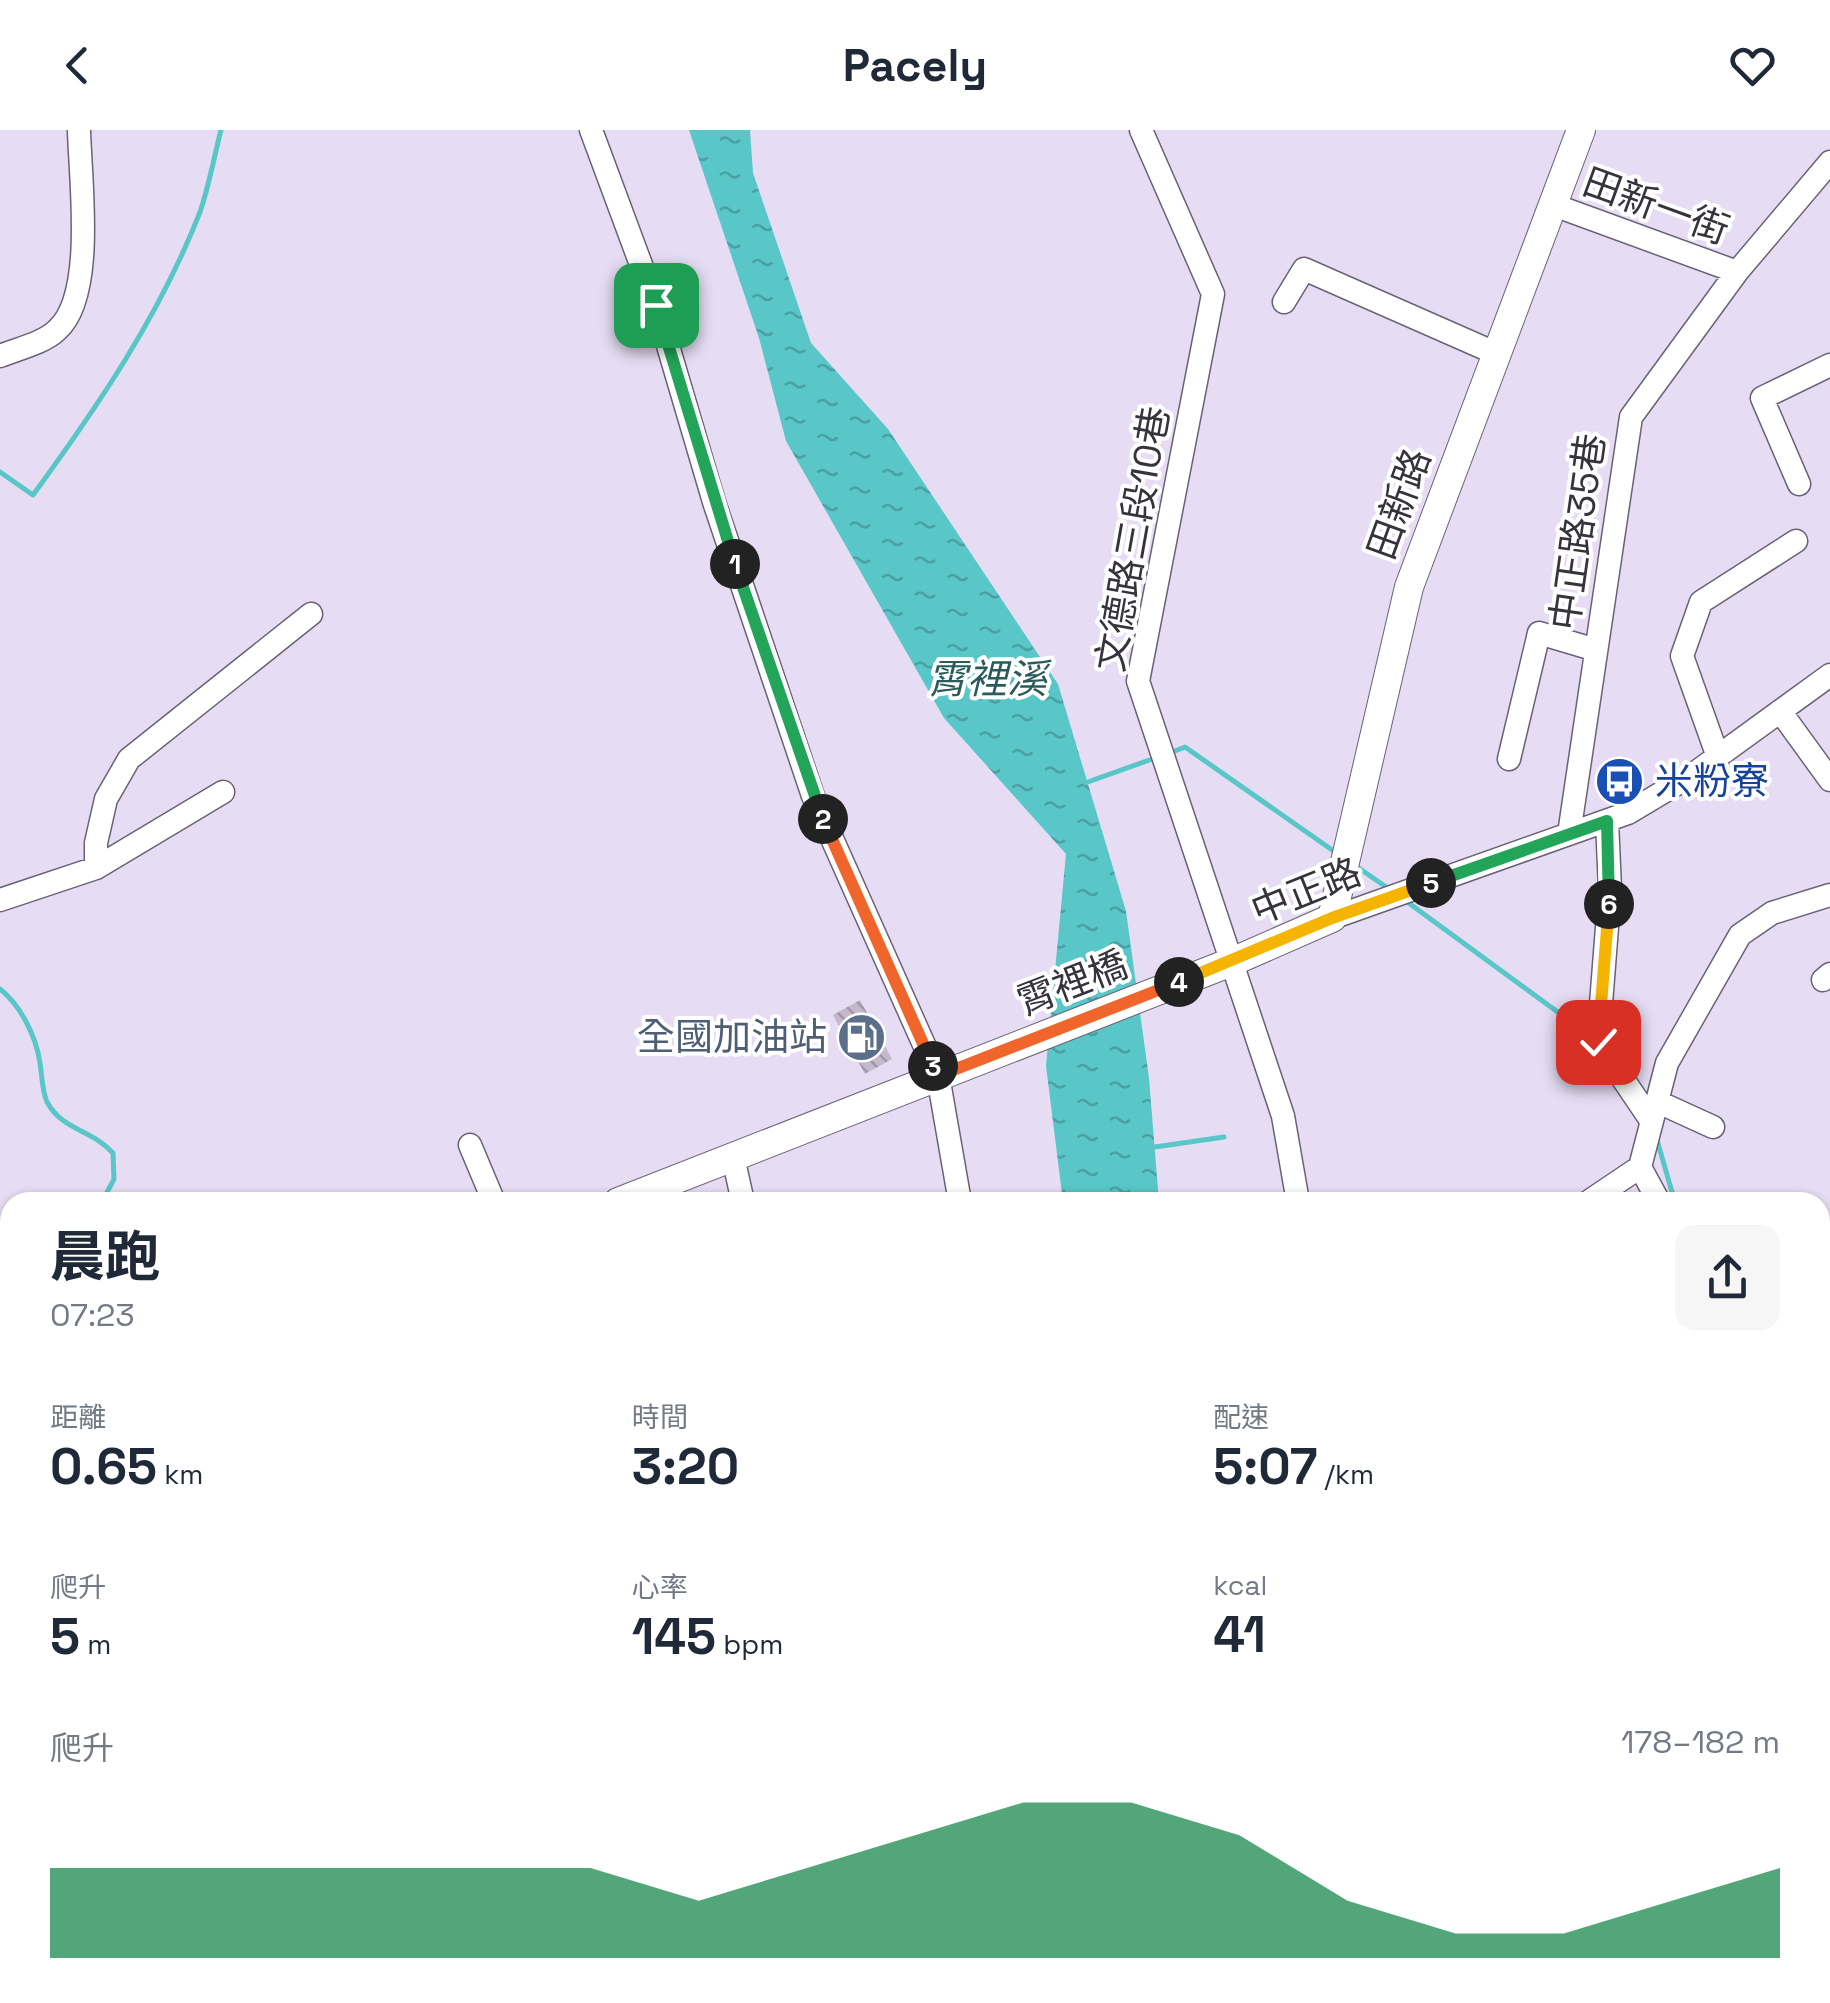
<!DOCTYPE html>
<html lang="zh-TW">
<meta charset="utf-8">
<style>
body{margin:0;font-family:"Space Grotesk","Noto Sans TC",sans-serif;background:#f6f6f7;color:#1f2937;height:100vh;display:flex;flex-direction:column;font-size:38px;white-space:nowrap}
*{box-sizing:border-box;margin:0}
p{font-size:32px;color:#747a83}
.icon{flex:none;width:55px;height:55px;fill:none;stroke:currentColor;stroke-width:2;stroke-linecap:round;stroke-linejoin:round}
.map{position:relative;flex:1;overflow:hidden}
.sheet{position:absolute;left:0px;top:1062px;width:1830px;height:812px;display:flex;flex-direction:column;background:#fff;border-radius:30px 30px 0 0;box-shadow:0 2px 8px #0004}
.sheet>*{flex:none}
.pin{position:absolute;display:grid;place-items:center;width:85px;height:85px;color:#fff;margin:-42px;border-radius:20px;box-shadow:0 5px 15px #0006}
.km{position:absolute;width:50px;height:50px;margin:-25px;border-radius:50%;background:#222;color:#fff;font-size:28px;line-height:50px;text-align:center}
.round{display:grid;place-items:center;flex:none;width:105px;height:105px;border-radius:20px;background:#f6f6f7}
.head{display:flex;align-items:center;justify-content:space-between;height:170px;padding:0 50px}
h1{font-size:55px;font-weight:700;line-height:75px}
.figures{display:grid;grid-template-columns:repeat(3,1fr);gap:15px;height:170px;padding:10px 50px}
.figures div{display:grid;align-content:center}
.figures b{font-size:50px;font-weight:700}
.figures small{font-size:28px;font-weight:400}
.figures p{font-size:28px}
.chart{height:280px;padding:20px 50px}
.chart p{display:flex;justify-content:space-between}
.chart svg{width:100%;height:180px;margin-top:10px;fill:#0b8043;opacity:.7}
header{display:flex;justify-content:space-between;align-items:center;height:130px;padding:0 50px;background:#fff;font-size:45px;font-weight:700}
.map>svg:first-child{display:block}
</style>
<header><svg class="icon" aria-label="back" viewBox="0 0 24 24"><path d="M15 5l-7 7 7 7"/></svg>Pacely<svg class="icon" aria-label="heart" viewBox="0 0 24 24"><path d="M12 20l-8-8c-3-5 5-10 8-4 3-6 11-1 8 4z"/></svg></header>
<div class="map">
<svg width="1830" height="1873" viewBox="0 0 1830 1873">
<defs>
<pattern id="forest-firs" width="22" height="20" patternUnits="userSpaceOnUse" patternTransform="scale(2.5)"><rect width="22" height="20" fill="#a2c180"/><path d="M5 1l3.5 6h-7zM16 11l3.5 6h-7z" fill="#859d6a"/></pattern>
<pattern id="water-ripples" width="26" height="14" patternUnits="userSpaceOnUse" patternTransform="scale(2.5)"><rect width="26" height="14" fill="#59c6c7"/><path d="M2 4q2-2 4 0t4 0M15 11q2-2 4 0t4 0" fill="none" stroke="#4aa1a3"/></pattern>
<pattern id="building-back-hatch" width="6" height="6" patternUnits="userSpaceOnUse" patternTransform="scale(2.5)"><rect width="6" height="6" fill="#c4b8cd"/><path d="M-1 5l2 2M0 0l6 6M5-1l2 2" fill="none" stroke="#a096a8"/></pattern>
</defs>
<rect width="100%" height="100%" fill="#e6ddf4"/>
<path fill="url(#forest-firs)" d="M55 1865H416L418 1873H46Z"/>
<path fill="url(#water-ripples)" d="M689 0H750L753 43 811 213 888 299 1058 554 1126 781 1149 948 1159 1072H1063L1046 936 1066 724 944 588 786 311 759 208Z"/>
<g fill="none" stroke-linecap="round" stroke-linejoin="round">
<path stroke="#59c6c7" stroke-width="5" d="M0 342 33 365C98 276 160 185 200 82 209 56 214 27 221 0
M1170 623 1185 617 1335 722
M1085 653 1155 628
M1353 734 1389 759
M1406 771 1559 883 1611 950
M0 859C21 876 36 906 40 933 42 945 42 961 47 972 63 1001 91 999 113 1023L114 1049 102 1072
M1657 1010 1672 1062 1680 1072
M1148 1018 1224 1007
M1820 1149 1830 1154
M1047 1865 1048 1873"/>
</g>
<path fill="url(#building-back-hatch)" d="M860 870 892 929 865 944 833 885Z"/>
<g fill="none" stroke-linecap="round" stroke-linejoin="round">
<defs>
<path id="minor" d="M591 0 656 175 714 372 813 666 938 946 960 1072
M1141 0 1213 164 1138 551 1283 986 1298 1072
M1551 74 1737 142
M1284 172 1304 139 1495 223
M0 226C17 219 44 213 57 200 96 166 80 49 79 0
M1799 354 1762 268 1830 235
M1780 581 1830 650
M1718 627 1682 526 1701 472 1796 411
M1509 629 1539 503 1596 520
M1607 691 1610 759 1598 912 1650 989
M1569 704 1631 287 1737 142 1830 32
M96 738V713L106 669 129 629 311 484
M0 770 96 738 223 662
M1332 788 1628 683 1695 643 1830 545
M1823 850 1830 844
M1656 971 1713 997
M470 1015 494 1072
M733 1027 743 1072
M1640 1037 1659 1072
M1588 1072 1640 1037 1667 933 1740 805 1772 783 1830 765
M0 1239 10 1284
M10 1433 3 1440 10 1447
M0 1599 10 1606
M327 1865 337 1873
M528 1865 532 1873
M618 1865 619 1873
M830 1865V1873
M1060 1865 1061 1873
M1392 1865 1395 1873
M1552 1873 1565 1865"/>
<path id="major" d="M618 1072 1234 831 1332 788 1409 457 1581 0
M0 1340 10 1334"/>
</defs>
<use href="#minor" stroke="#696275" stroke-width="25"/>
<use href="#major" stroke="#696275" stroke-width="30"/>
<use href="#minor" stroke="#fff" stroke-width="22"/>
<use href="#major" stroke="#fff" stroke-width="28"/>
</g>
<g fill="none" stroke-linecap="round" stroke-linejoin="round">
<defs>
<path id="split-1" d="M656 175 735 434"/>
<path id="split-2" d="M735 434 823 689"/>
<path id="split-3" d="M823 689 933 936"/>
<path id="split-4" d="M933 936 938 946 1179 852"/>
<path id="split-5" d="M1179 852 1332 788 1431 753"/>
<path id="split-6" d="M1431 753 1607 691 1609 774"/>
<path id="split-7" d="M1598 912 1609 774"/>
</defs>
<use href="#split-1" stroke="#fff" stroke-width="20"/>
<use href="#split-2" stroke="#fff" stroke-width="20"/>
<use href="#split-3" stroke="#fff" stroke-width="20"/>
<use href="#split-4" stroke="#fff" stroke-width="20"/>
<use href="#split-5" stroke="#fff" stroke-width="20"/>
<use href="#split-6" stroke="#fff" stroke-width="20"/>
<use href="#split-7" stroke="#fff" stroke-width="20"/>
<use href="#split-1" stroke="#22a559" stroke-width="12"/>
<use href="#split-2" stroke="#22a559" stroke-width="12"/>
<use href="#split-3" stroke="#f0652b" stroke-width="12"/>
<use href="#split-4" stroke="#f0652b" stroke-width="12"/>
<use href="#split-5" stroke="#f5b400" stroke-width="12"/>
<use href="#split-6" stroke="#22a559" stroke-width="12"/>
<use href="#split-7" stroke="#f5b400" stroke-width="12"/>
</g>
<defs>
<symbol id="bus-disc" viewBox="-11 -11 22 22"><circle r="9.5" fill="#1a4fb4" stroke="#fff"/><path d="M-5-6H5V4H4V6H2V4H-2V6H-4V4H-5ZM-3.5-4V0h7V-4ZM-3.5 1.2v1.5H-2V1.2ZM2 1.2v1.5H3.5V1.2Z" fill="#fff"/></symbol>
<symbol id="fuel-disc" viewBox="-11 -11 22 22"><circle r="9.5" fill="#5c6f8a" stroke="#fff"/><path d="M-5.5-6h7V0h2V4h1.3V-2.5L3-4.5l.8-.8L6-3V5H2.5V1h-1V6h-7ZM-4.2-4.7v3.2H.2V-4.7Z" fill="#fff"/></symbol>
</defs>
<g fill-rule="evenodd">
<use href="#bus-disc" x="1592" y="624" width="55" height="55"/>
<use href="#fuel-disc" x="834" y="880" width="55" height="55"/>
</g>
<g text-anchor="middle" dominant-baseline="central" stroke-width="8" stroke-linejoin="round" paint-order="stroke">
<g font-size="38" fill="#36333c" stroke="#fff">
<text transform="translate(1656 76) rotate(20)">田新一街</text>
<text transform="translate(1399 374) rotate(-70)">田新路</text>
<text transform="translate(1578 402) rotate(-82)">中正路35巷</text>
<text transform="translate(1133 409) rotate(-80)">文德路三段10巷</text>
<text transform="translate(1306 761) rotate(-22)">中正路</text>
<text transform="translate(1072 853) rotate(-21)">霄裡橋</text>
</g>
<g font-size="38" fill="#164399" stroke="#fff" text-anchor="start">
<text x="1655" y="651">米粉寮</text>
</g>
<g font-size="38" fill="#4e5e75" stroke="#fff" text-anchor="end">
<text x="827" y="907">全國加油站</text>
</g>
<g font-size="40" font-style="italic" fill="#2b5b5b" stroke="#fff">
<text x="987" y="549">霄裡溪</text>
</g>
</g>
</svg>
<div class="pin" style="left:656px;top:175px;background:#1e9e55"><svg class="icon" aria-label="arrive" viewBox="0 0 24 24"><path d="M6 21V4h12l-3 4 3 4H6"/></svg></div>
<div class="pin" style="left:1598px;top:912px;background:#d93025"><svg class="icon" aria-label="check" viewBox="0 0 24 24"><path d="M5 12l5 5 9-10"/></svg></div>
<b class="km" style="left:735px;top:434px">1</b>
<b class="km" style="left:823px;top:689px">2</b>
<b class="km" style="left:933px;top:936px">3</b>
<b class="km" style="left:1179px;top:852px">4</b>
<b class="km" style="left:1431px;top:753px">5</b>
<b class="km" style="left:1609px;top:774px">6</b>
<section class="sheet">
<div class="head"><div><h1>晨跑</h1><p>07:23</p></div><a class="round"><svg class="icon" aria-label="share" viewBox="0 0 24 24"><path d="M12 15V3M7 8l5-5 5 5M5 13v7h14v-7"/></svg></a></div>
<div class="figures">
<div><p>距離</p><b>0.65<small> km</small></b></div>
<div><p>時間</p><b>3:20</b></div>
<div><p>配速</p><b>5:07<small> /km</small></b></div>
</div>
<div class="figures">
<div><p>爬升</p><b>5<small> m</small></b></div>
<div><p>心率</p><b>145<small> bpm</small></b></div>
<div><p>kcal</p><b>41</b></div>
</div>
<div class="chart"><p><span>爬升</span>178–182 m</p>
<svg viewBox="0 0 160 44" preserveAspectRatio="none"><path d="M0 44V22L10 22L20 22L30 22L40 22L50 22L60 30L70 22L80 14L90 6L100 6L110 14L120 30L130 38L140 38L150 30L160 22V44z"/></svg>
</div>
</section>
</div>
